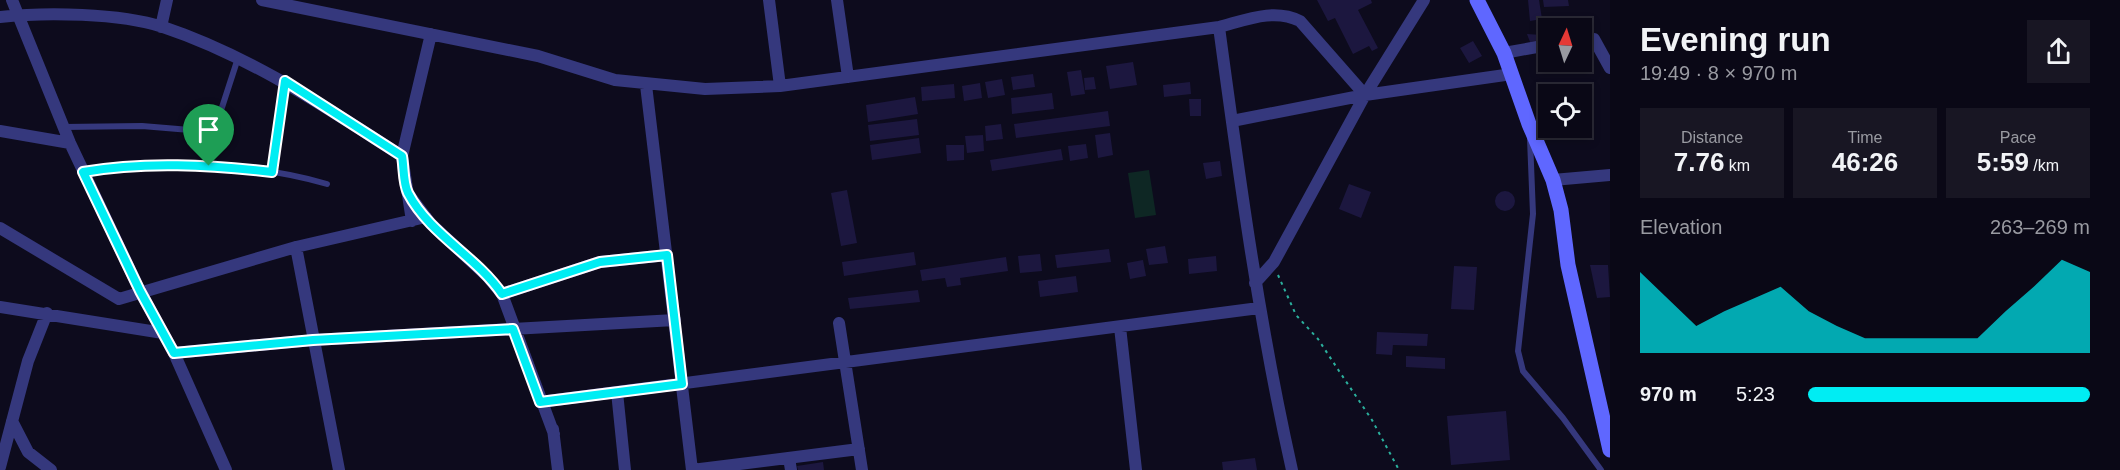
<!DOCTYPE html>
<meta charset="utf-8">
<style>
body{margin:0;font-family:Helvetica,sans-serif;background:#181623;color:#f1f3f6;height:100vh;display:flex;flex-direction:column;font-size:22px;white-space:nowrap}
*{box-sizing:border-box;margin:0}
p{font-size:20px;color:#999aa1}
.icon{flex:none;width:33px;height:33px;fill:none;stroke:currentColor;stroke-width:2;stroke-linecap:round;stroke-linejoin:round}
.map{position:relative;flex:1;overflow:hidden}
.sheet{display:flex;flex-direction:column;background:#0a0816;width:510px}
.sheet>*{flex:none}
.needle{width:39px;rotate:4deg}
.buttons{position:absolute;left:1538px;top:18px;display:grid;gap:12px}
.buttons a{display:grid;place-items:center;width:54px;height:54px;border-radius:0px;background:#0a0816;box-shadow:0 3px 9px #0003,0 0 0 2px #2a2935;font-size:30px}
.pin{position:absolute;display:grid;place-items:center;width:51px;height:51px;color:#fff;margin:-62px -26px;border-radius:50% 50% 50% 0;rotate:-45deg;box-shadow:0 0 6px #0007}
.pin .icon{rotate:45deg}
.round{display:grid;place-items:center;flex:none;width:63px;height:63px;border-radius:0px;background:#181623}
.overview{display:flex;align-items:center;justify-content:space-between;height:102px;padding:0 30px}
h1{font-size:33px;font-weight:700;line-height:45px}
.figures{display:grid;grid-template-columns:repeat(3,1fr);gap:9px;height:102px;padding:6px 30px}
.figures div{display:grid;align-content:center;border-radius:0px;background:#181623;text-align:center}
.figures b{font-size:26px;font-weight:700}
.figures small{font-size:16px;font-weight:400}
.figures p{font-size:16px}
.chart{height:168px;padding:12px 30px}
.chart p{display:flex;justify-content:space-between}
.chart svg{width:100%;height:108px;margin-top:6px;fill:#00edf3;opacity:.7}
ul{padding:0 30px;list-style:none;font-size:20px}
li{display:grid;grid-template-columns:96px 72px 1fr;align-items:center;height:45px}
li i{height:15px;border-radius:8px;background:#00edf3}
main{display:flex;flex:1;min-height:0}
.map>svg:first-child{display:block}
</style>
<main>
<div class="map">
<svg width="1610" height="470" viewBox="0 0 1610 470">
<rect width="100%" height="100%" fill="#0d0b1d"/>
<path fill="#0e2724" d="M1149 170 1156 215 1135 218 1128 173Z"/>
<path fill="#1c173f" d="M1317 0H1371L1372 3 1358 10 1378 48 1372 51 1369 46 1353 54 1335 18 1328 21Z
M1528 0H1539L1542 19 1530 21Z
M1543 0H1568L1569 6 1544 7Z
M1527 34 1542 35 1544 41 1530 42Z
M1473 41 1482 56 1469 63 1460 48Z
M1133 62 1137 85 1110 89 1106 66Z
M1081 70 1085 94 1071 96 1067 72Z
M1033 74 1035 87 1013 90 1011 77Z
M1094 77 1096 89 1085 90 1084 78Z
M1002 79 1005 95 988 98 985 82Z
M1190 82 1191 94 1164 97 1163 85Z
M980 83 982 98 964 101 962 86Z
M954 84 955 98 922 101 921 87Z
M1052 93 1054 109 1012 114 1011 98Z
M915 97 918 114 868 122 866 105Z
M1189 99H1201V116H1190Z
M1108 111 1110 126 1016 138 1014 124Z
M917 119 919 135 870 141 868 125Z
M1001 124 1003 139 986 141 985 126Z
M1110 133 1113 155 1098 158 1095 135Z
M983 135 984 151 967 153 965 136Z
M919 138 921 153 872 160 870 145Z
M1086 144 1088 158 1070 161 1068 146Z
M946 145H964V160L947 161Z
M1061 149 1063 160 992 171 990 160Z
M1220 161 1222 176 1206 179 1203 163Z
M1349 184 1371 192 1361 218 1339 209Z
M847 190 857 243 841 246 831 193Z
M1495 201a10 10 0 1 1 20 0a10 10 0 1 1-20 0Z
M1165 246 1168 263 1149 265 1146 249Z
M1109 249 1111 262 1057 268 1055 255Z
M914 252 916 265 844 276 842 262Z
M1040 254 1042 271 1020 273 1018 256Z
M1216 256 1217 271 1189 274 1188 259Z
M1006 257 1008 271 960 278 961 285 947 287 945 278 922 281 920 270Z
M1143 260 1146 276 1130 279 1127 263Z
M1590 265H1608L1610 297 1597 298Z
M1454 266 1477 267 1474 310 1451 309Z
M1076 276 1078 292 1040 297 1038 281Z
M918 290 920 302 850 309 848 298Z
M1377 332 1428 334 1427 346 1393 345 1392 355 1376 354Z
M1406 356 1445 358V369L1406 367Z
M1506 411 1510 460 1451 465 1447 416Z
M1255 458 1257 470H1223L1222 462Z
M823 462 824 470H798L797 466Z"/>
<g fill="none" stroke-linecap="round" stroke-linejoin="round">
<path stroke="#2bb09d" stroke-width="2" stroke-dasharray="3 4.5" stroke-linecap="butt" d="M1278 275 1296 315 1318 339 1339 371 1372 420 1399 470"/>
<path stroke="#35387d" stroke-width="6" d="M63 127 142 126 214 132
M1530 139 1533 214 1518 351 1523 371 1563 418 1601 470
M209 166 214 132 238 58
M84 172C155 159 257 163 327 184
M272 172 285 84"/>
<path stroke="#35387d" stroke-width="12" d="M12 0 70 143 140 291 174 353 226 470
M262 0 538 56 615 80 705 89 780 86 1219 27C1246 20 1274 8 1300 21L1365 95
M769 0 780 86
M837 0 848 77
M0 17C46 12 119 13 163 27 250 56 325 107 402 156
M161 27 167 0
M1219 27C1239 175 1259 324 1292 470
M1581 39H1594L1610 68
M1504 53 1548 45
M646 85 692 470
M1232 121 1365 95 1512 74
M0 131 70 143
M1553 180 1610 175
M407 192 431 224 487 276 502 294 554 434
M412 221 402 156 431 34
M0 228 119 299 296 247 426 217
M296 247 339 470
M1255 283 1274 262 1365 95 1424 0
M502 294 600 262 667 255
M0 307 163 333
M839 323 862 470
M1120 327 1136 470
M174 353 313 340 675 320
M617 392 625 470
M540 402 1259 308
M12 421 28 452 51 470
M553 429 558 470
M789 458 791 470
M0 467 28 361 47 313
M692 470 859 449"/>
<path stroke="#5f67ff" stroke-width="15" d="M1477 0 1504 53 1529 124 1553 180 1561 210 1568 265 1610 450"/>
</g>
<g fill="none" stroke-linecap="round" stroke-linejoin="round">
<defs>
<path id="route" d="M285 81 402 156C404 167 403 183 408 193 430 235 476 256 502 294L600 262 667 255 682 384 540 402 513 329 313 340 174 353 140 291 83 172C145 161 210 165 272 172Z"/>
</defs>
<use href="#route" stroke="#fff" stroke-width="12"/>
<use href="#route" stroke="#00edf3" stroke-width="8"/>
</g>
</svg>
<div class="buttons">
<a><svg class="needle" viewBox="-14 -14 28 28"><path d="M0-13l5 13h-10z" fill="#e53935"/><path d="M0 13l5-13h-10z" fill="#999aa1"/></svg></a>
<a><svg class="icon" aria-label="locate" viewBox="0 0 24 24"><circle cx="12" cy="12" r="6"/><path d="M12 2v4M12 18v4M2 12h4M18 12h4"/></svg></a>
</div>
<div class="pin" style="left:209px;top:166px;background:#1e9e55"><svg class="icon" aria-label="arrive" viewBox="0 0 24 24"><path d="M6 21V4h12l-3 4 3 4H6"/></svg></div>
</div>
<section class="sheet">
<div class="overview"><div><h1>Evening run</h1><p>19:49 · 8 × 970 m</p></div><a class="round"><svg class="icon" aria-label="share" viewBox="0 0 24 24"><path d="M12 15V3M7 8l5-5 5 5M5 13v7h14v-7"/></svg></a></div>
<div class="figures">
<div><p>Distance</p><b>7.76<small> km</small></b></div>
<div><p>Time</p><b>46:26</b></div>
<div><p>Pace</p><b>5:59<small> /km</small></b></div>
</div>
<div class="chart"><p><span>Elevation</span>263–269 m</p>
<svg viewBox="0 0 160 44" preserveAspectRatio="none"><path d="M0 44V11L10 22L20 33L30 27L40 22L50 17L60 27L70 33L80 38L90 38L100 38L110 38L120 38L130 27L140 17L150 6L160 11V44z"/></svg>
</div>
<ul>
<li><b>970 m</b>5:23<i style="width:100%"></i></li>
</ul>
</section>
</main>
